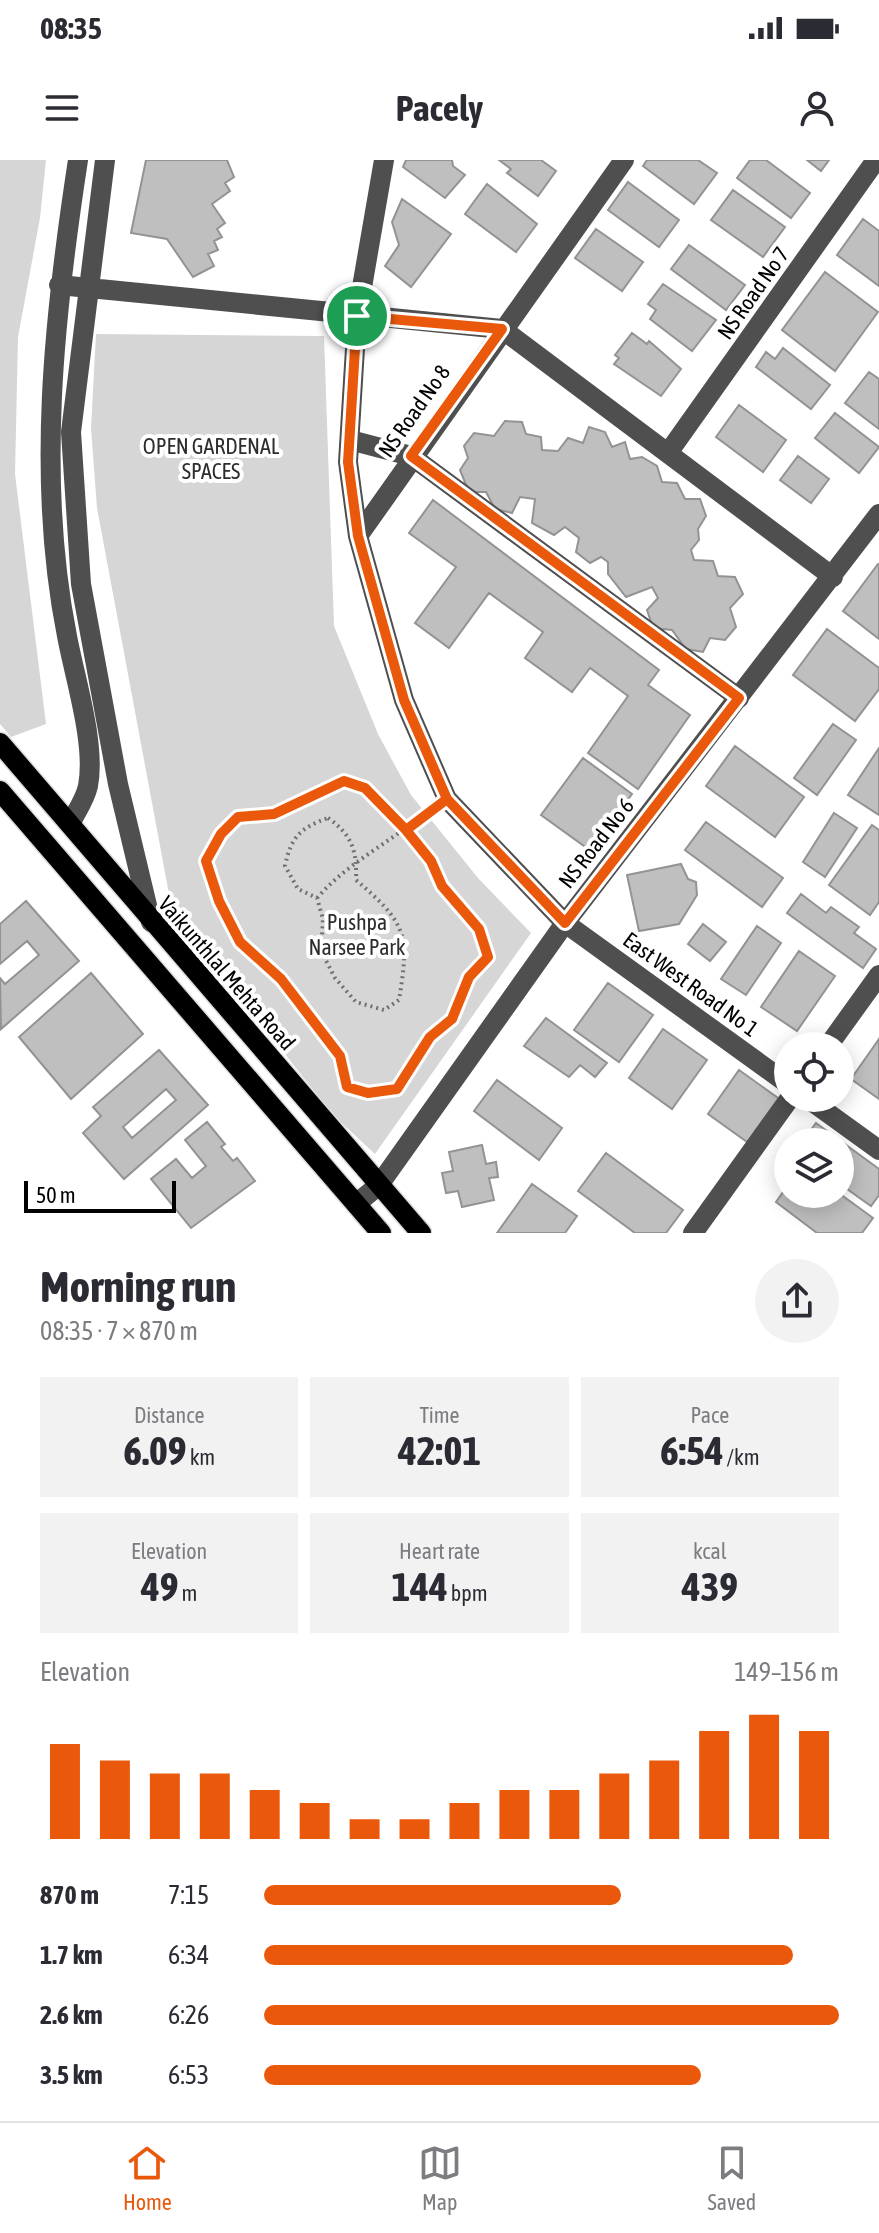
<!DOCTYPE html>
<meta charset="utf-8">
<style>
body{margin:0;font-family:"Asap Condensed",sans-serif;background:#f2f2f3;color:#2b2b33;height:100vh;display:flex;flex-direction:column;font-size:30px;white-space:nowrap}
*{box-sizing:border-box;margin:0}
p{font-size:26px;color:#7c7c81}
.icon{flex:none;width:44px;height:44px;fill:none;stroke:currentColor;stroke-width:2;stroke-linecap:round;stroke-linejoin:round}
.map{position:relative;height:1073px;overflow:hidden}
.panel{display:flex;flex-direction:column;background:#fff;flex:1}
.panel>*{flex:none}
.fabs{position:absolute;left:774px;top:872px;display:grid;gap:16px}
.fabs a{display:grid;place-items:center;width:80px;height:80px;border-radius:50%;background:#fff;box-shadow:0 4px 20px #0003;font-size:40px}
.scale{position:absolute;left:24px;bottom:20px;width:152px;box-sizing:border-box;padding-left:8px;border:4px solid #000;border-top:0;font-size:22px;line-height:28px;white-space:nowrap;color:#000;-webkit-text-stroke:6px #fff;paint-order:stroke}
.pin{position:absolute;display:grid;place-items:center;width:68px;height:68px;color:#fff;margin:-34px;border:4px solid #fff;border-radius:50%;box-shadow:0 2px 8px #0007}
.round{display:grid;place-items:center;flex:none;width:84px;height:84px;border-radius:42px;background:#f2f2f3}
.summary{display:flex;align-items:center;justify-content:space-between;height:136px;padding:0 40px}
h1{font-size:44px;font-weight:700;line-height:60px}
.stats{display:grid;grid-template-columns:repeat(3,1fr);gap:12px;height:136px;padding:8px 40px}
.stats div{display:grid;align-content:center;border-radius:0px;background:#f2f2f3;text-align:center}
.stats b{font-size:40px;font-weight:700}
.stats small{font-size:22px;font-weight:400}
.stats p{font-size:22px}
.chart{height:224px;padding:16px 40px}
.chart p{display:flex;justify-content:space-between}
.chart svg{width:100%;height:144px;margin-top:8px;stroke:#ea580c;stroke-width:6}
ul{padding:0 40px;list-style:none;font-size:26px}
li{display:grid;grid-template-columns:128px 96px 1fr;align-items:center;height:60px}
li i{height:20px;border-radius:10px;background:#ea580c}
.status{display:flex;justify-content:space-between;align-items:center;height:56px;padding:0 40px;background:#fff;direction:ltr}
.status svg{height:22px;fill:currentColor}
header{display:flex;justify-content:space-between;align-items:center;height:104px;padding:0 40px;background:#fff;font-size:36px;font-weight:700}
.tab-bar{display:flex;justify-content:space-around;align-items:center;height:112px;border-top:2px solid #e1e1e2;background:#fff;font-size:22px;color:#7c7c81}
.tab-bar a{display:grid;justify-items:center;gap:4px}
.tab-bar .active{color:#ea580c}
.map>svg:first-child{display:block}
</style>
<div class="status"><b>08:35</b><svg viewBox="0 0 49 12"><path d="M0 12V9h3v3zM5 12V6h3v6zM10 12V3h3v9zM15 12V0h3v12zM26 1h20v11H26zM47 4h2v5h-2z"/></svg></div>
<header><svg class="icon" aria-label="menu" viewBox="0 0 24 24"><path d="M4 6h16M4 12h16M4 18h16"/></svg>Pacely<svg class="icon" aria-label="person" viewBox="0 0 24 24"><circle cx="12" cy="8" r="4"/><path d="M4 21q1-7 8-7t8 7"/></svg></header>
<div class="map">
<svg width="879" height="1073" viewBox="0 0 879 1073">
<rect width="100%" height="100%" fill="#fff"/>
<path fill="#d6d6d6" d="M0 0H46L40 58 18 177 15 314 46 564 11 577 0 564Z
M96 174 324 176 334 466 378 574 411 635 478 718 531 773 375 994 332 954 172 750 97 348 91 268Z"/>
<path fill="#bfbfbf" stroke="#939393" stroke-width="2" fill-rule="evenodd" d="M146 0H227L234 17 225 23 230 31 212 44 225 63 217 69 222 77 214 81 218 90 208 94 214 106 193 117 167 79 131 73Z
M406 0H452L453 6 465 15 445 38 403 7Z
M499 0H541L556 11 538 36 507 13 511 9Z
M647 0H698L717 13 694 44 643 6Z
M750 0H766L810 33 791 58 737 18Z
M807 0H829L821 11Z
M628 22 679 60 659 87 608 50Z
M487 24 537 64 516 92 465 54Z
M733 30 785 67 763 97 711 60Z
M402 39 451 74 411 127 385 106 399 85 392 62Z
M863 59 879 71V126L837 95Z
M596 69 643 102 622 131 575 98Z
M689 85 745 125 726 150 671 109Z
M825 112 878 152 835 211 782 170Z
M663 124 716 160 692 191 650 159 656 150 648 144Z
M632 173 647 184 649 181 681 209 661 236 614 204 619 198 615 195Z
M783 188 830 225 811 249 756 207 766 192 775 199Z
M869 212 879 219V269L845 243Z
M739 245 786 280 763 312 716 277Z
M835 253 879 287 859 313 815 278Z
M505 261 522 262 526 274 541 277 542 290 558 291 568 278 583 283 589 267 605 272 612 287 625 282 630 299 642 297 657 306 662 322 677 323 685 339H700L706 356 698 369 699 380 691 390 694 400 713 401 718 416 735 417 743 434 730 448 736 467 725 480 710 478 703 492 686 489 672 470 653 468 647 450 658 438 652 427 626 437 608 414V402L601 397 590 403 576 392 579 378 565 367 554 375 532 363 535 339 520 337 512 353 495 349 486 332H469L460 310 468 298 464 286 474 273 494 276Z
M798 296 829 319 811 343 780 320Z
M433 340 659 510 648 525 690 555 638 629 588 593 628 536 590 508 572 532 525 498 543 472 489 433 449 488 415 463 456 407 409 373Z
M878 404 879 405V479L843 451Z
M827 469 879 508V529L855 561 793 515Z
M833 564 856 580 817 635 794 618Z
M735 586 804 637 775 677 706 626Z
M879 588V655L848 635Z
M583 598 632 634 591 691 541 655Z
M834 653 857 668 825 717 803 702Z
M706 662 783 718 762 747 685 690Z
M872 665 879 670V742L870 755 829 725Z
M681 704 688 719 696 722 697 735 679 764 639 771 627 715Z
M801 734 826 753 831 747 859 767 854 773 876 789 863 808 787 753Z
M26 741 79 801 1 869 0 818 5 824 39 795 27 781 0 804V764Z
M703 764 726 782 710 801 688 784Z
M757 766 781 783 746 835 721 819Z
M799 791 835 816 797 871 761 847Z
M91 813 143 874 71 939 19 877Z
M608 823 653 855 619 902 574 870Z
M546 858 607 903 595 917 580 905 569 917 524 886Z
M663 869 707 900 672 949 629 918Z
M879 879V939L851 919Z
M159 890 208 945 124 1019 83 973 101 956 93 947ZM166 929 176 940 132 978 123 967Z
M739 910 781 940 750 984 708 954Z
M497 920 562 968 539 1000 474 951Z
M207 962 225 984 221 987 233 1001 237 998 255 1021 191 1068 151 1019 176 999 192 1018 206 1006 185 980Z
M816 963 879 1009V1035L871 1046 840 1024V982H802Z
M482 985 486 1004 496 1002 498 1017 489 1018 494 1040 462 1047 458 1031 446 1033 442 1013 453 1011 449 992Z
M606 993 683 1050 666 1073H635L578 1031Z
M532 1024 577 1056 565 1073H497Z
M788 1025V1034H840L873 1058 862 1073H817L776 1042Z"/>
<g fill="none" stroke-linecap="round" stroke-linejoin="round">
<defs>
<path id="major" d="M0 583 421 1073
M0 631 381 1073"/>
</defs>
<use href="#major" stroke="#dbdbdb" stroke-width="23"/>
<path stroke="#717171" stroke-width="4" stroke-dasharray="2 4" stroke-linecap="butt" d="M344 621C379 632 415 671 432 703 436 710 438 719 442 726 463 757 475 757 488 797L469 817 452 859 430 877 397 929 368 933 347 927 340 896 281 819 240 782 219 741 206 701 221 674 238 657 274 654Z
M328 658C352 675 357 690 356 720 406 763 410 774 399 840L384 850 356 842 335 818 321 791 323 759 317 738 298 729 285 706C291 677 300 668 328 658Z
M317 738C349 701 395 680 431 648"/>
<path stroke="#4f4f4f" stroke-width="20" d="M105 0 71 272 81 424 118 624 151 762
M384 0 357 156 348 302 358 376 404 540 447 639 565 763 788 924
M59 125 502 169 833 417
M350 280 411 296 739 538
M668 293 876 0
M358 376 624 0
M70 664C76 652 85 640 88 626 96 584 75 519 67 476 36 320 54 156 78 0
M828 886 879 815
M807 938 879 990
M356 1044 379 1025 565 763 879 354
M693 1073 790 938"/>
<use href="#major" stroke="#000" stroke-width="20"/>
</g>
<g fill="none" stroke-linecap="round" stroke-linejoin="round">
<defs>
<path id="route" d="M357 156 348 302 358 376 404 540 447 639 406 670 365 628 344 621 274 654 238 657 221 674 206 701 219 741 240 782 281 819 340 896 347 927 368 933 397 929 430 877 452 859 469 817 488 797 479 769 442 726 431 701 406 670 447 639 565 763 739 538 411 296 502 169 357 156"/>
</defs>
<use href="#route" stroke="#fff" stroke-width="16"/>
<use href="#route" stroke="#ea580c" stroke-width="10"/>
</g>
<g text-anchor="middle" dominant-baseline="central" stroke-width="8" stroke-linejoin="round" paint-order="stroke">
<g font-size="22" fill="#000" stroke="#fff">
<text transform="translate(753 133) rotate(-55)">NS Road No 7</text>
<text transform="translate(414 251) rotate(-55)">NS Road No 8</text>
<text transform="translate(596 683) rotate(-52)">NS Road No 6</text>
<text transform="translate(227 813) rotate(49)">Vaikunthlal Mehta Road</text>
<text transform="translate(691 824) rotate(36)">East West Road No 1</text>
</g>
<g font-size="22" fill="#2d2d2d" stroke="#fff">
<text x="211" y="286">OPEN GARDENAL<tspan x="211" dy="25">SPACES</tspan></text>
<text x="357" y="762">Pushpa<tspan x="357" dy="25">Narsee Park</tspan></text>
</g>
</g>
</svg>
<div class="fabs">
<a><svg class="icon" aria-label="locate" viewBox="0 0 24 24"><circle cx="12" cy="12" r="6"/><path d="M12 2v4M12 18v4M2 12h4M18 12h4"/></svg></a>
<a><svg class="icon" aria-label="layers" viewBox="0 0 24 24"><path d="M12 4l9 5-9 5-9-5zM3 14l9 5 9-5"/></svg></a>
</div>
<div class="scale">50 m</div>
<div class="pin" style="left:357px;top:156px;background:#1e9e55"><svg class="icon" aria-label="arrive" viewBox="0 0 24 24"><path d="M6 21V4h12l-3 4 3 4H6"/></svg></div>
</div>
<section class="panel">
<div class="summary"><div><h1>Morning run</h1><p>08:35 · 7 × 870 m</p></div><a class="round"><svg class="icon" aria-label="share" viewBox="0 0 24 24"><path d="M12 15V3M7 8l5-5 5 5M5 13v7h14v-7"/></svg></a></div>
<div class="stats">
<div><p>Distance</p><b>6.09<small> km</small></b></div>
<div><p>Time</p><b>42:01</b></div>
<div><p>Pace</p><b>6:54<small> /km</small></b></div>
</div>
<div class="stats">
<div><p>Elevation</p><b>49<small> m</small></b></div>
<div><p>Heart rate</p><b>144<small> bpm</small></b></div>
<div><p>kcal</p><b>439</b></div>
</div>
<div class="chart"><p><span>Elevation</span>149–156 m</p>
<svg viewBox="0 0 160 44" preserveAspectRatio="none"><path d="M5 44V15M15 44V20M25 44V24M35 44V24M45 44V29M55 44V33M65 44V38M75 44V38M85 44V33M95 44V29M105 44V29M115 44V24M125 44V20M135 44V11M145 44V6M155 44V11"/></svg>
</div>
<ul>
<li><b>870 m</b>7:15<i style="width:62%"></i></li>
<li><b>1.7 km</b>6:34<i style="width:92%"></i></li>
<li><b>2.6 km</b>6:26<i style="width:100%"></i></li>
<li><b>3.5 km</b>6:53<i style="width:76%"></i></li>
</ul>
</section>
<nav class="tab-bar">
<a class="active"><svg class="icon" aria-label="home" viewBox="0 0 24 24"><path d="M3 11l9-7 9 7M6 9v11h12V9"/></svg>Home</a>
<a><svg class="icon" aria-label="map" viewBox="0 0 24 24"><path d="M3 6l6-2 6 2 6-2v14l-6 2-6-2-6 2zM9 4v14M15 6v14"/></svg>Map</a>
<a><svg class="icon" aria-label="saved" viewBox="0 0 24 24"><path d="M7 4h10v16l-5-4-5 4z"/></svg>Saved</a>
</nav>
